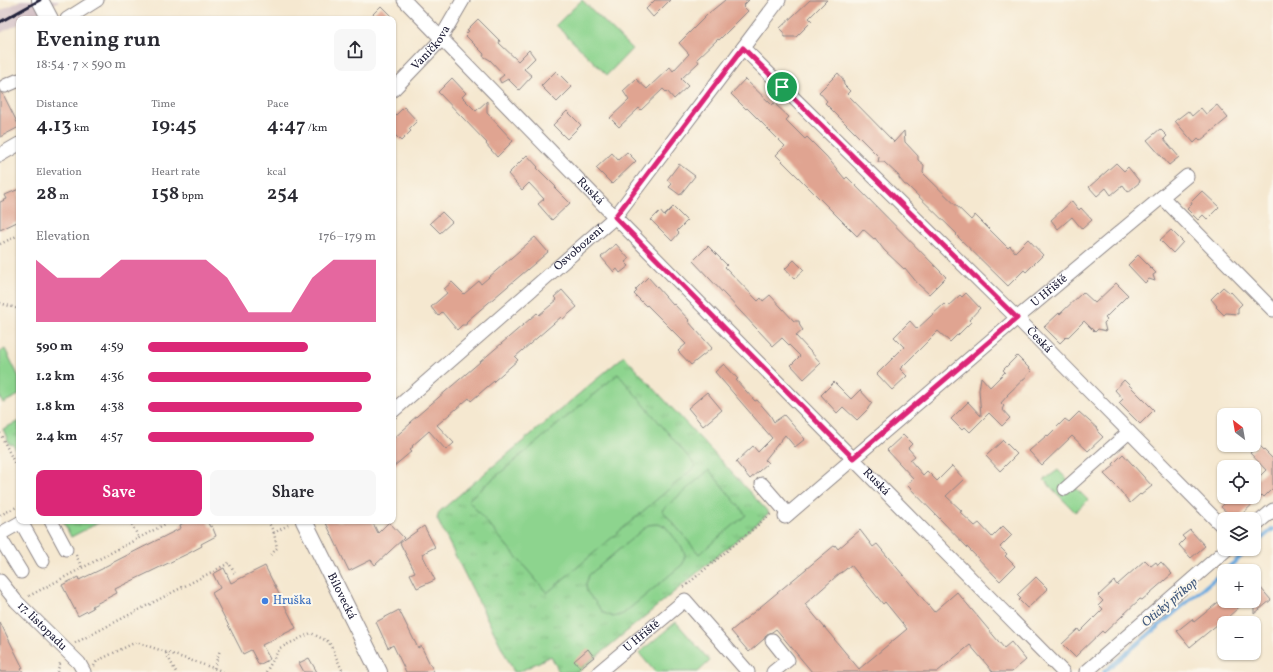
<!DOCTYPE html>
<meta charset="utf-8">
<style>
body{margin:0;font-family:Vollkorn,serif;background:#f7f7f7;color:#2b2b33;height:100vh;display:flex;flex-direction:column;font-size:15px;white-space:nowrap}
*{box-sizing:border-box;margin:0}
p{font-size:13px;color:#7c7c81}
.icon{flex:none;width:22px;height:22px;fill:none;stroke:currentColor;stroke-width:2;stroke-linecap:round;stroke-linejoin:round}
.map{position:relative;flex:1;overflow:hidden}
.panel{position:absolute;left:16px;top:16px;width:380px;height:508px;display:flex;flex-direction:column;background:#fff;border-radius:8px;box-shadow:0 1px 3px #0004}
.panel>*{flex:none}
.needle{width:26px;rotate:329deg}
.fabs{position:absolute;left:1217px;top:408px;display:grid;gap:8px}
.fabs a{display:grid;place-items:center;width:44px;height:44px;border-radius:8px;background:#fff;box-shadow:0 1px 3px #0004;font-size:20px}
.pin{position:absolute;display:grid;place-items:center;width:34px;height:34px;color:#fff;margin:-17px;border:2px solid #fff;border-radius:50%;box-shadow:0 1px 4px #0007}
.round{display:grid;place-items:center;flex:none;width:42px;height:42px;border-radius:8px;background:#f7f7f7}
.summary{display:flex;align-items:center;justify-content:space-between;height:68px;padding:0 20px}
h1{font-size:22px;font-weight:600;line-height:30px}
.metrics{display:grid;grid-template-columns:repeat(3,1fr);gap:6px;height:68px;padding:4px 20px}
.metrics div{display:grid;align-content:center}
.metrics b{font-size:20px;font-weight:600}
.metrics small{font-size:11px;font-weight:400}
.metrics p{font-size:11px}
.chart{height:112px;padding:8px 20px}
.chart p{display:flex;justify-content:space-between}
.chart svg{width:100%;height:72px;margin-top:4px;fill:#db2777;opacity:.7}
.button{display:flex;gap:8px;margin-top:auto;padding:8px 20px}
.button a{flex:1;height:46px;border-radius:8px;background:#db2777;color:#fff;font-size:16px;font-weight:600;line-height:46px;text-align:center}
.button a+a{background:#f7f7f7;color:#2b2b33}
ul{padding:0 20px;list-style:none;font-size:13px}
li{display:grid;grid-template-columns:64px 48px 1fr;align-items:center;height:30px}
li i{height:10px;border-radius:5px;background:#db2777}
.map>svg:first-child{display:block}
</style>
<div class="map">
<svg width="1273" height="672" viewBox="0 0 1273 672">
<defs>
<pattern id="park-tufts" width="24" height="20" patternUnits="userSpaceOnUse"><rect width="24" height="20" fill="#8dd48e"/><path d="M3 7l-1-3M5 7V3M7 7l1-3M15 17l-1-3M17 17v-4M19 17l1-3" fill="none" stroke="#79b67b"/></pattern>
</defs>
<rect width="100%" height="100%" fill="#fbf7ec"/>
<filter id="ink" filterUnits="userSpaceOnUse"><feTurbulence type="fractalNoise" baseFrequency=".025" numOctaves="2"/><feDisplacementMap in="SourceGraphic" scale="8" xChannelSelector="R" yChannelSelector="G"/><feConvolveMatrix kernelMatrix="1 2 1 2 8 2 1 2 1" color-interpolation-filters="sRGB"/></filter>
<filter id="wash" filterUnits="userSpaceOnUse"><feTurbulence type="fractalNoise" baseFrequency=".012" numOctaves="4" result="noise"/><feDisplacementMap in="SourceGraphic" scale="16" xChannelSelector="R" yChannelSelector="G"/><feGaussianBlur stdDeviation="0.9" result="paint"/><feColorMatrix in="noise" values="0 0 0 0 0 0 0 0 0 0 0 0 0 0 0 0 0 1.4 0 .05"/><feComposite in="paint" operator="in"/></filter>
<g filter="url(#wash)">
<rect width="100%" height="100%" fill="#f5e8d0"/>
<path fill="#d2bec4" d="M22 0H60L28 19H19V24L0 33V11Z"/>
<path fill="url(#park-tufts)" stroke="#587b64" d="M624 356 769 513 578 672H559L551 656 519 672H514L437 519 439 512Z
M19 421V449L16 450 13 444 10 445 3 429Z
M63 521H102L71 537Z"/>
<path fill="#8dd48e" stroke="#587b64" d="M582 0 632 49 607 75 556 25Z
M5 349 19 377V395L3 403 0 397V352Z
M618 374 696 466 547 593 468 500Z
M709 470 746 515 699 554 662 510Z
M1058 470 1088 500 1075 512 1044 480Z
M657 524 665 526 682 547 685 555 683 564 623 614 613 617 604 613 587 592 586 584 589 575 648 525Z
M676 622 710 661 698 672H655L639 653Z"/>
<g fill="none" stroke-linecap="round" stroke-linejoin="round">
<path stroke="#6eace0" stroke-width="4" d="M1254 545 1273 529
M1104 672 1250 549"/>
</g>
<g id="blocks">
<path fill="#e0a491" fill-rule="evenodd" d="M655 0H670L653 17 646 9Z
M725 0H749L743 6 748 11 719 40 718 39 697 59 699 62 681 79 688 86 674 99 667 91 666 92 663 89 641 110 639 108 619 127 610 118 629 100 623 91 636 79 647 89 670 67 673 71 689 54 679 43 709 13Z
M810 0H827L809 18 812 21 796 37H784V32L780 28Z
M381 6 394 19H368Z
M478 19 500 41 499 43 518 61 529 50 535 58 524 69 532 76 519 90 508 79 501 83 499 79 504 75 490 60 483 56 484 54 465 35 469 31 467 30Z
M556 71 572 87 557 102 541 86Z
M838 73 843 79 844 85 850 91 847 94 894 142 904 131 905 142 918 156V160L924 165 923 173 971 220 975 215 1008 248 1010 246 1015 252 1028 239 1043 255 1026 272 1024 270 1008 286 956 235 957 234 907 185H905L899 178V176L884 162H878L879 157 825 103 827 101 819 92Z
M452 78 466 93 462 97 476 111 487 101V113L513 141 497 157 486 144 487 143 438 92Z
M745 79 772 105 774 103 789 117 786 120 805 139 807 137 827 157 845 179 847 177 946 277 929 294 918 284 905 268 904 269 884 250 875 238 874 239 863 229 857 236 776 155 785 146 747 108 746 109 731 94Z
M0 92 3 94 19 126V127L0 137Z
M1217 105 1228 118 1200 141 1198 139 1194 143 1175 121 1188 111 1192 116 1201 108 1206 114Z
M404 107 417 121 409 129 411 131 401 141 393 133V118Z
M567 111 581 125 567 139 553 125Z
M1160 129 1167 136 1164 139 1179 157 1169 165 1147 140Z
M627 152 636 161 612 184 596 168 612 153 618 160Z
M527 155 538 167 537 168 556 187 555 188 570 203 552 220 538 204 544 199 529 183 522 190 508 174Z
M1116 163 1124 171 1128 167 1140 182 1128 192 1123 185 1111 195 1106 188 1097 196 1089 187Z
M679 164 695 176 680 195 669 187 672 184 667 180Z
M19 189V221L0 230V202L7 199 5 195Z
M1202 191 1219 207 1207 219 1203 215 1198 220 1187 209 1192 204 1191 202Z
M1072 201 1079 210 1081 208 1092 220 1082 229 1072 217 1058 229 1051 220Z
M673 207 687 221 677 231 679 233 672 241 651 220 660 211 664 216Z
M442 212 452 222 440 233 430 223Z
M1171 230 1183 242 1173 253 1160 240Z
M535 237 548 252 467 321 466 325H462L457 330 442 312 438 316 431 307 447 293 444 289 452 282 464 294 479 281 481 284Z
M616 244 629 259 625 262 629 266 620 273 617 269 614 272 601 257Z
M708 246 727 265 725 267 758 301 761 298 763 301 770 295 794 321H799L800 326 803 330 796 336 821 363 804 379 791 365 800 356 782 338 773 346 693 261Z
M1138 255 1156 273 1153 275 1155 281 1149 279 1145 283 1128 265Z
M794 260 804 270 794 279 785 269Z
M648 277 673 305 674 304 689 320 688 321 712 348 691 365 678 351 686 344 647 305 646 306 634 294 637 291 635 290Z
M1116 283 1128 295 1105 318 1107 320 1104 323 1106 331 1098 329 1095 332 1084 321 1068 337 1067 336 1060 343 1044 327 1059 313 1060 314 1083 292 1095 303Z
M1223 287 1230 293 1231 292 1242 304 1238 308V314L1226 313 1224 315 1216 307 1217 306 1211 299Z
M562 290 577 307 563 319 561 317 515 357 518 360 471 401 469 398 437 425 454 443 446 450 429 431 412 446 413 447 410 449 412 451 393 467V439L411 423 410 422 537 313 539 315 557 300 554 297Z
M966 293 980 308 969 320 971 322 957 336V335L950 342 938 331 900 369 907 376 892 390 877 374 904 347 894 337 910 321 917 329 944 304 947 307 960 295 962 297Z
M1017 356 1032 371 1007 395H1008L1001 403 1004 406 1002 409 1010 418 1002 426 989 413 970 432 965 427 962 430 951 419 968 402 981 416 979 390 981 377 990 387 1005 372 1003 370Z
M724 364 738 379 736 380 755 401 757 400 770 415 774 422 784 415 805 439 795 447 785 435 765 460 768 463 750 479 736 462 753 446 758 452 772 438 715 372Z
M1124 380 1154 410 1140 424 1119 403 1123 399 1115 390Z
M834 382 851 399 860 390 872 403 868 408V409L857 420 843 407 837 413 821 395Z
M707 392 722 410 703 426 688 408Z
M1079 412 1099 430 1098 432 1103 437 1088 451 1072 436 1042 465 1029 451 1047 435 1048 436 1065 419 1069 422Z
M903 435 912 444 908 448 915 456 910 460 923 475 927 471 937 481 952 466 964 479 946 496 962 511 960 512 975 526 979 523 992 537 1003 526 1012 535 1000 547 1007 554 1005 556 1015 566 1000 581 907 485 913 478 887 450Z
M1003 440 1017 454 1000 471 986 456Z
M1259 445 1273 459V488L1264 497 1262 495 1237 519H1234L1221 507 1231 497H1254V482L1266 470 1250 453Z
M1123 454 1152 486 1141 495 1140 494 1130 503 1118 488 1104 474 1114 466 1113 464Z
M187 521H207L210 527 212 526 216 536 201 544 202 546 189 553 115 589 117 593 92 606 93 608 78 616 62 585 78 577 79 580 104 568V567L181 528 180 525Z
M325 521H372L378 533 389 522 404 538 375 565 371 560 349 571Z
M424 526 435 547 422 554 435 580 417 588 410 574 415 572 400 543Z
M860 530 873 547 877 544 934 612 957 592 1004 648 1011 642 1026 660 1012 672H993L970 645 937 672H812L776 629 772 632 767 634 764 639 749 652 731 631 835 545 838 549ZM851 565 883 604 885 602 907 629 859 669 805 604 840 573H841Z
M1190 530 1205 546 1191 558 1179 545 1185 539 1182 536Z
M1145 560 1151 566 1156 562 1158 565 1161 562 1172 574 1142 600 1140 599 1104 633 1102 631 1075 657 1062 644 1078 629 1080 632 1103 609 1099 605 1103 601 1098 596 1114 581 1117 585Z
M265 566 296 628 262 645 270 659 259 665 251 650 243 654 212 593 220 588 213 574 224 568 231 583Z
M1036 577 1048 589 1029 607 1027 608 1019 600 1021 599 1017 595Z
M1254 580 1271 600 1254 614Z
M1222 599 1224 601H1246L1219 625 1218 624 1190 647 1177 631 1192 619 1194 622Z
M399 610 418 648 421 646 434 672H406L393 645 388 648 376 622Z
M0 622 23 668 21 669 23 672H0Z
M588 649 594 657 580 668 574 661Z
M309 658 317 672H304L299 663Z"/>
</g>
</g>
<g filter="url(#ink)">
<use href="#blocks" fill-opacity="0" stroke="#8c8586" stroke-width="1"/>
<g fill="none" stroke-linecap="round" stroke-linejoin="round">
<defs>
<g id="minor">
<path id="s1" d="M404 0 615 217 1063 672"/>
<path d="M67 19 97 0"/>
<path id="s2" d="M743 48 1017 318 1224 528"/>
<path d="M5 86 19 80"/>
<path id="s3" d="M393 90 438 43 463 0"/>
<path d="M0 155 19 144"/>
<path d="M1162 197 1273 310"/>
<path id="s4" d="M393 411 615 217 779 0"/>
<path d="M762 484 788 514"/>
<path d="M1065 489 1129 432"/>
<path id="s5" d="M785 517 1017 318 1187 176"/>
<path d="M51 521 66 549"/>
<path d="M21 522 43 561"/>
<path d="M1254 526 1273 510"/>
<path d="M0 534 23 521"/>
<path d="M0 538 21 572"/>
<path id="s6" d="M0 581 16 601 79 663 84 672"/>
<path d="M772 640 788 660 773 672"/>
<path id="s7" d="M599 672 685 600 748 672"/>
<path d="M1086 672 1227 549"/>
</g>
<g id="major">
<path d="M40 0 50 19"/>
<path id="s8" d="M304 521 379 672"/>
</g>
</defs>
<use href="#minor" stroke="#8c8586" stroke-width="15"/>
<use href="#major" stroke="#8c8586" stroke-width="18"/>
<path stroke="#8c8586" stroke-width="2.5" stroke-dasharray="1 3" stroke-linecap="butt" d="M0 244 19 235
M0 303 19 309
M0 433 14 462 19 466
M0 515 19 506
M130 521 139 538
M268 521 274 533
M76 555 82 568
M271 555 277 548 274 533 288 525
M684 587 772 513
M29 596 171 521
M75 643 229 563 235 574
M166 653 176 672
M94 666 97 661 136 642 225 672
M214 668 220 650
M57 672 61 661
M266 672 280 648 311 633 329 642 343 672"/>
<use href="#minor" stroke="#fff" stroke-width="13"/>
<use href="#major" stroke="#fff" stroke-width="16"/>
<path stroke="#22223b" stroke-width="3" d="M0 22 40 0"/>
</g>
</g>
<g fill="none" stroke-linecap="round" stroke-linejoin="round" filter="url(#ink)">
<defs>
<path id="route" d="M743 48 1017 318 853 458 615 217Z"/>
</defs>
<use href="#route" stroke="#fff" stroke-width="8"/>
<use href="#route" stroke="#db2777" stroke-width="5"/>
</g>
<circle fill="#3f7fe0" stroke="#fbf7ec" stroke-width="1.5" cx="265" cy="601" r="4"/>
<g text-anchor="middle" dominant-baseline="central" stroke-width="4" stroke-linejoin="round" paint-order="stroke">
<g font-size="12" fill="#22223b" stroke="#fbf7ec">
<text stroke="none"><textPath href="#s3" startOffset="57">Vaníčkova</textPath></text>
<text stroke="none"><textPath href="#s1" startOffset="267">Ruská</textPath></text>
<text stroke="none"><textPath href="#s4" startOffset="247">Osvobození</textPath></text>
<text stroke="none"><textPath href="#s5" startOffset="348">U Hřiště</textPath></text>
<text stroke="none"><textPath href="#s2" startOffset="416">Česká</textPath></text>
<text stroke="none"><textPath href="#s1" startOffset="675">Ruská</textPath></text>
<text stroke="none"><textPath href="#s8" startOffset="84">Bílovecká</textPath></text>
<text stroke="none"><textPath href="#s6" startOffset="62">17. listopadu</textPath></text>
<text stroke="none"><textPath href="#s7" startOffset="56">U Hřiště</textPath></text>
</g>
<g font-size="12" fill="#366cbe" stroke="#fbf7ec" text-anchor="start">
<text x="273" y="601">Hruška</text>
</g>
<g font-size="13" font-style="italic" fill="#40597d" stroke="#fbf7ec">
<text transform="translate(1170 603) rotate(-40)">Otický příkop</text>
</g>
</g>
</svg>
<div class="fabs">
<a><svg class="needle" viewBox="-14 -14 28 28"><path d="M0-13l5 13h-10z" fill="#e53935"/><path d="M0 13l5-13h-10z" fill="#7c7c81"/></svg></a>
<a><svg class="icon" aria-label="locate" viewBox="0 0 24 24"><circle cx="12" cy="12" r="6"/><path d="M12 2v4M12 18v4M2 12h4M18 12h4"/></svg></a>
<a><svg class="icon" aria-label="layers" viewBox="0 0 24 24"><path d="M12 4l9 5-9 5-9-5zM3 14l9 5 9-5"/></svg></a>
<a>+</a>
<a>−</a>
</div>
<div class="pin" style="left:782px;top:87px;background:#1e9e55"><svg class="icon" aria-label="arrive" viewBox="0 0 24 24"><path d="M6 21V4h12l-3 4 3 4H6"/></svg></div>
<section class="panel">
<div class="summary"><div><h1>Evening run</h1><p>18:54 · 7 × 590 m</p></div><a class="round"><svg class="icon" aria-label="share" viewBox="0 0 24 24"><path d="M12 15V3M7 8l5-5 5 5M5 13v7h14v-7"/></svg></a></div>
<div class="metrics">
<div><p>Distance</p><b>4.13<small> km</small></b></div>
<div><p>Time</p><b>19:45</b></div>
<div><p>Pace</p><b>4:47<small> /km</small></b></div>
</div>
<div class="metrics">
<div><p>Elevation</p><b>28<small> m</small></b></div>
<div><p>Heart rate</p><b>158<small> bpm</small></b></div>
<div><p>kcal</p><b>254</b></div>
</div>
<div class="chart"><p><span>Elevation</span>176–179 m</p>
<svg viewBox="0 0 160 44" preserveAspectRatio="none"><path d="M0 44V6L10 17L20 17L30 17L40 6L50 6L60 6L70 6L80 6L90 17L100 38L110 38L120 38L130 17L140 6L150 6L160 6V44z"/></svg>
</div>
<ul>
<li><b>590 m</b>4:59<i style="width:70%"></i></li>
<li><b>1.2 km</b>4:36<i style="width:98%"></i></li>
<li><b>1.8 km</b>4:38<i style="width:94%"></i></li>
<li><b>2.4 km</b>4:57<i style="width:73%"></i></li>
</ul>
<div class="button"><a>Save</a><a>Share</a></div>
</section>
</div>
